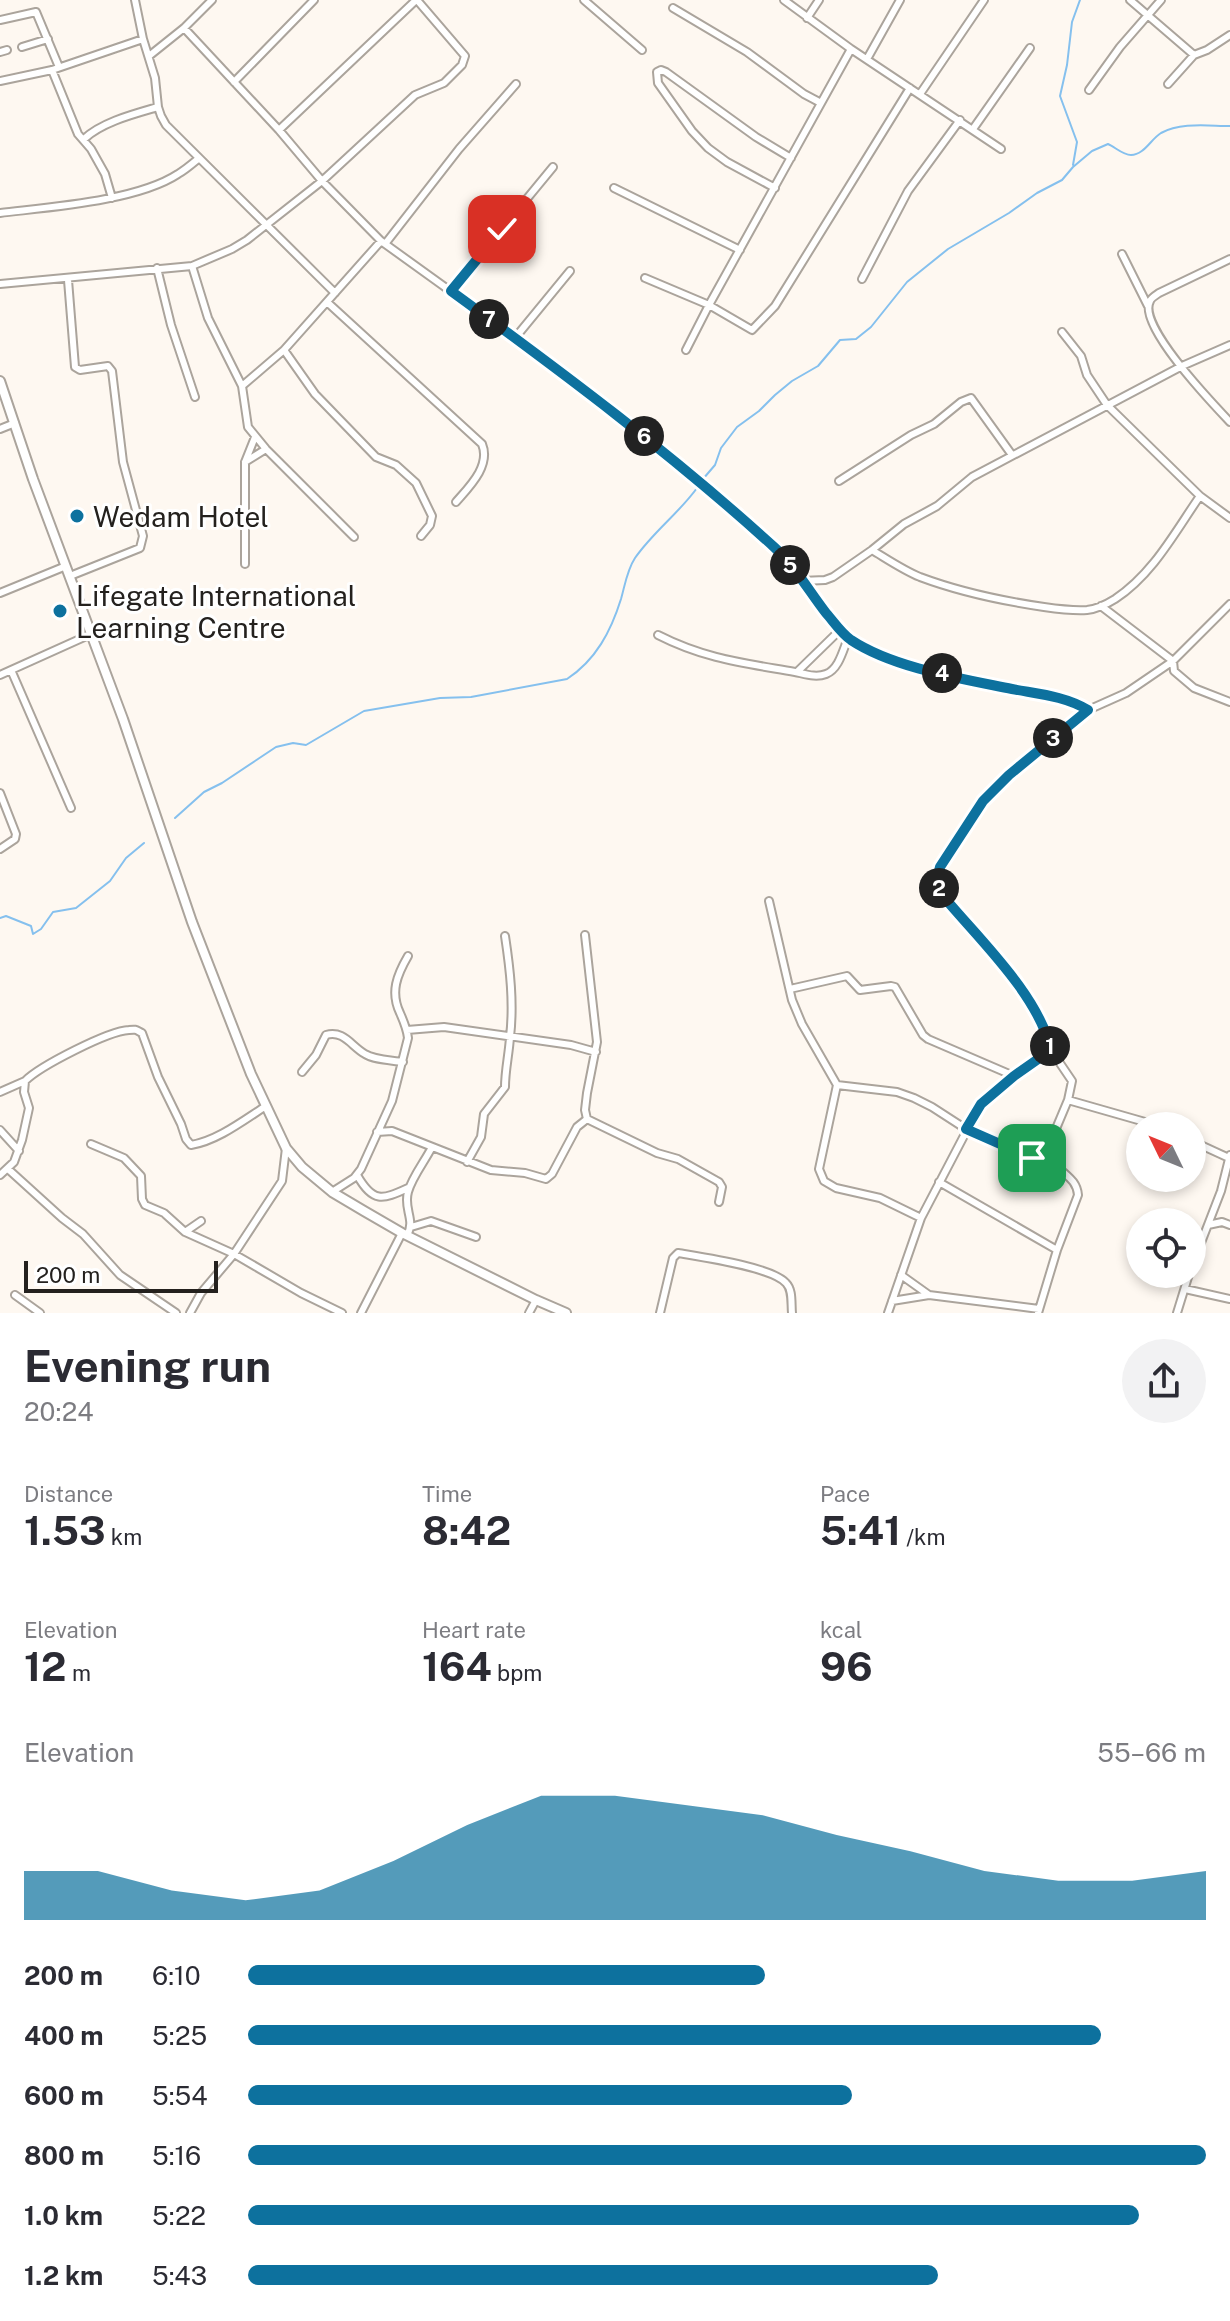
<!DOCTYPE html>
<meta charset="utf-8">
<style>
body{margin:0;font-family:"Public Sans",sans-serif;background:#f2f2f3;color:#2b2b33;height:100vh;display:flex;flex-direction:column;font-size:30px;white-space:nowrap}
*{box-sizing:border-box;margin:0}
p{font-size:26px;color:#7c7c81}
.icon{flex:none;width:44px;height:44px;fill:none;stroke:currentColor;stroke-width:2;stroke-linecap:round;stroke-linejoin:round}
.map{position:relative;height:1313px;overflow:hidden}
.side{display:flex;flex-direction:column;background:#fff;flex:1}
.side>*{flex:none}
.needle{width:52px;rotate:313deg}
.controls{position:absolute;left:1126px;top:1112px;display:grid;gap:16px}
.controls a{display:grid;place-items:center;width:80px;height:80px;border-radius:50%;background:#fff;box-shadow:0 4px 12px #0003;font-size:40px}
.scale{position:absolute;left:24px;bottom:20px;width:194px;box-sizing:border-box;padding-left:8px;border:4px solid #24211e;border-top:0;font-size:22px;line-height:28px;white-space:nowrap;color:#24211e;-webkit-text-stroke:6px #fff;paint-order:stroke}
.pin{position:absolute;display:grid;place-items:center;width:68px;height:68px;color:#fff;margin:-34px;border-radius:16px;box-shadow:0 4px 12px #0006}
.km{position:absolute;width:40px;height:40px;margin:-20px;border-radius:50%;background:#222;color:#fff;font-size:22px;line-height:40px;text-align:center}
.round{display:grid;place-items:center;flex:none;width:84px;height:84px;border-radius:42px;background:#f2f2f3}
.overview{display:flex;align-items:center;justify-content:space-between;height:136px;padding:0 24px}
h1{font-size:44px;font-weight:700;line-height:60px}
.figures{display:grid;grid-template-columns:repeat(3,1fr);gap:12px;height:136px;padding:8px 24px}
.figures div{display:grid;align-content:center}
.figures b{font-size:40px;font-weight:700}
.figures small{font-size:22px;font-weight:400}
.figures p{font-size:22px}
.chart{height:224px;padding:16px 24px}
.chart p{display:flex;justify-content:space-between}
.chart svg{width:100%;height:144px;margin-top:8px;fill:#0d719e;opacity:.7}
ul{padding:0 24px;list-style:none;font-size:26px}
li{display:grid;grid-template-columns:128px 96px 1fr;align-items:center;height:60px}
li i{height:20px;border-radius:10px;background:#0d719e}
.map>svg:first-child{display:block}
</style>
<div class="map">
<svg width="1230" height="1313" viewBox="0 0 1230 1313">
<rect width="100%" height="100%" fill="#fef8f1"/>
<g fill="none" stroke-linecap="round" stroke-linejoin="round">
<path stroke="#85c0ee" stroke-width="2" d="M1073 165 1077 142 1060 96 1067 65 1072 22 1080 0
M703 479 715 465 721 448 737 427 759 411 775 395 792 381 818 366 840 340 856 339 871 327 907 282 948 249 1009 213 1037 193 1062 180 1073 167 1092 151 1108 144C1115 147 1123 155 1131 155 1144 155 1151 139 1161 133 1181 122 1208 126 1230 126
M175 818 204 792 222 783 276 747 293 743 306 745 364 711 440 698 471 697 567 679C596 660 611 631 621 599 625 585 627 570 635 558 653 532 679 513 697 488
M0 918 6 916 31 926 33 934 41 929 53 912 76 908 110 881 126 858 144 843"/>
<defs>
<path id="minor" d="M135 0 143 39 155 78 158 107 161 116 166 125 335 293
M584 0 642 50
M784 0 851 49 1001 149
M1130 0 1194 55
M673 8 747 52 804 94 821 103
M807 18 819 0
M0 20 36 12 59 67
M184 28 279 130 322 181 381 241 542 357 671 457 775 548 848 638 881 655 902 662 964 679 1058 697 1088 710
M22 47 48 39
M0 52 7 50
M149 56 184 28 212 0
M867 59 900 0
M52 70 78 134 91 149 105 174 112 198
M0 81 52 70 143 39
M234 82 314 0
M1168 84 1194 55 1207 50 1230 35
M1089 90 1120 47 1161 0
M920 94 984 0
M973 129 1030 48
M279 130 416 0
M84 139C102 122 134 114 158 107
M614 188 740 250
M775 188 727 162 708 148 692 131 658 83 657 72 661 70 666 72 756 137 791 158
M0 213C49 207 137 201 178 174 185 170 192 164 198 159
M385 244 459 149 516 84
M1122 254 1148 306
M1230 259 1159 293C1156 295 1151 298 1150 301 1137 325 1213 404 1230 422
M192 266 208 318 242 386 248 427 266 449 354 537
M157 268 171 325 195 397
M645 278 709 305 752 330 775 306 910 88
M862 279 908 191 960 120
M68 280 75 367 80 370 108 366 112 371 123 462 143 536 140 548 70 576
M0 284 192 266 232 249 247 240 322 181 415 95 444 83 462 65 465 56 417 0
M451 291 553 167
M327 302 482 444C491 466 469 487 456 502
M1062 332 1081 356 1087 375 1107 405 1200 496 1230 518
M515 338 570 271
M284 350 315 394 376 457 396 465 416 483 432 516 430 525 421 536
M686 350 709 305 851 49
M242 386 284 350 381 241
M0 429 15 423
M245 462 266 449
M839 481 911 435 934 424 961 402 971 398 1012 455
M872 550C887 559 903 570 920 577 960 592 1003 601 1044 607 1058 609 1073 611 1087 610 1097 609 1107 604 1115 599 1153 574 1175 532 1200 496
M245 564V462L255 437
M801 581 825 580 833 577 872 550 904 524 937 506 972 477 1182 366 1230 345
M0 593 66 566
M1101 606 1173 661 1174 671 1194 688 1230 702
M658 635C705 659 744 663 795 672 805 674 816 678 826 674 839 669 843 650 848 638
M11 670 71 808
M797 672 840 630
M0 675 91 634
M0 793 16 834 15 839 0 849
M769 901 792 1000 802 1024 837 1085 819 1169 824 1181 836 1188 880 1198 921 1218
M585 935 597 1042 587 1093 585 1110 587 1119 657 1153 678 1159 719 1182 722 1187 719 1202
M790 989 847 976 860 990 891 986 895 987 923 1035 928 1039 1014 1076
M407 1030 444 1027 571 1045 596 1052
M302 1072 316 1055 326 1035C344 1030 351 1046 365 1054 374 1060 391 1060 403 1062
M837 1085 897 1092 914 1098 932 1107 966 1129 1061 1170C1070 1178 1077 1183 1078 1195L1057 1250 1038 1313
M0 1092 25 1081
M1068 1100 1159 1126
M0 1130 19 1151
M377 1132 392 1131 491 1170 525 1173 546 1179 552 1174 577 1127 587 1119
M1192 1141 1229 1158
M91 1144 124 1158 141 1176 142 1199 145 1205 164 1213 185 1232 234 1254 301 1293 342 1313
M467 1162 481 1137 484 1114 505 1087C505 1070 509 1054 510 1037 514 1003 510 969 505 936
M1042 1162 1068 1100 1072 1081 1051 1050
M8 1169 62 1218 83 1234 120 1275 176 1313
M0 1175 14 1162 22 1140 29 1108 24 1092 25 1081C40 1066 108 1031 129 1030 137 1029 136 1030 142 1033L158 1077 181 1124 186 1139 191 1145C217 1141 244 1120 266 1106
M357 1175C373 1203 382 1200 408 1188
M939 1182 1057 1250
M332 1192 354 1178 361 1169 392 1101 408 1038C407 1029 404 1022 400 1013 390 992 397 975 408 956
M1208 1225 1222 1222 1230 1225
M411 1227 431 1221 476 1237
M185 1232 201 1221
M407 1235C416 1220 403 1209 408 1192 412 1177 425 1161 432 1147
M1192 1266 1221 1191 1230 1155
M901 1275 929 1295
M1185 1289 1230 1299
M15 1295 40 1313
M892 1301 929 1295 1039 1309
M190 1313 201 1293 234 1254 282 1181 286 1148
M361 1313 402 1233
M529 1313 536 1300
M660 1313 673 1258 678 1253C701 1257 772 1267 786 1283 793 1290 791 1303 792 1313
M888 1313 921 1218 978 1109 1014 1076 1051 1050 1047 1031 1019 987 949 903 939 888 937 879 940 867 993 790 1088 710 1126 693 1173 661 1230 604
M1177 1313 1189 1274"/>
<path id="tertiary" d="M0 381 33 479 123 719 192 922 251 1074 286 1148 302 1167 332 1192 364 1211 402 1233 536 1300 566 1313"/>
</defs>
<use href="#minor" stroke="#aba49c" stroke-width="10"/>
<use href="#tertiary" stroke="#aba49c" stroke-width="12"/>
<use href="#minor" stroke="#fff" stroke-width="6"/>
<use href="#tertiary" stroke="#fff" stroke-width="8"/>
</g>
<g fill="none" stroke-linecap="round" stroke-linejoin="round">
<defs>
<path id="route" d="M502 229 451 291C562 372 672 454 774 547 794 565 809 591 826 613 834 622 841 633 851 640 893 668 963 679 1012 689 1038 694 1065 696 1088 710L1009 775 983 801 940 867 937 879 939 888 949 903C984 944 1039 997 1051 1050L1014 1076 981 1104 966 1129 1032 1158"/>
</defs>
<use href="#route" stroke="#fff" stroke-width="16"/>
<use href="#route" stroke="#0d719e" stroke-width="10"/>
</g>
<g fill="#0d719e" stroke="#fff" stroke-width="3">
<circle cx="77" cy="516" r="8"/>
<circle cx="60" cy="611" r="8"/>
</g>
<g text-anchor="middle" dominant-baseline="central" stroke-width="6" stroke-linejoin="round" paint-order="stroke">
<g font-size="28" fill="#24211e" stroke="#fff" text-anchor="start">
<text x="93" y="516">Wedam Hotel</text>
<text x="76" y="595">Lifegate International<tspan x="76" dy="32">Learning Centre</tspan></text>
</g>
</g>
</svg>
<div class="controls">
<a><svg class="needle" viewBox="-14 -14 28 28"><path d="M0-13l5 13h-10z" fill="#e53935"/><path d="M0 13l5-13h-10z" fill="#7c7c81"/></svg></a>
<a><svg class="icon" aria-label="locate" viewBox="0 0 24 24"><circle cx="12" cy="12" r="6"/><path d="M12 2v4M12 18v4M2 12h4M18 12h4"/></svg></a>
</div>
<div class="scale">200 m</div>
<div class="pin" style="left:1032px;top:1158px;background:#1e9e55"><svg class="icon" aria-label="arrive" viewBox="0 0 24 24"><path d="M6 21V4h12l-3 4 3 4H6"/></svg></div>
<div class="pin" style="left:502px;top:229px;background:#d93025"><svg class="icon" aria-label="check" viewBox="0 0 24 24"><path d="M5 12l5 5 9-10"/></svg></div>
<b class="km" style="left:1050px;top:1046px">1</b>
<b class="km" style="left:939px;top:888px">2</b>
<b class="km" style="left:1053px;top:738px">3</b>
<b class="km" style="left:942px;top:673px">4</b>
<b class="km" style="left:790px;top:565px">5</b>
<b class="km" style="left:644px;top:436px">6</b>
<b class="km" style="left:489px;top:319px">7</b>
</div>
<section class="side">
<div class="overview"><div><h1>Evening run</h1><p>20:24</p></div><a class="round"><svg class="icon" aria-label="share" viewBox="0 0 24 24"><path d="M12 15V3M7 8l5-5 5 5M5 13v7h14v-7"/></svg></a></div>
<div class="figures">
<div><p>Distance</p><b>1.53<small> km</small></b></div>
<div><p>Time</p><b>8:42</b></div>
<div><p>Pace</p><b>5:41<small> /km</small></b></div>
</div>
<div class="figures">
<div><p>Elevation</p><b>12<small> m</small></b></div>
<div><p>Heart rate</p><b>164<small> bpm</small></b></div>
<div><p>kcal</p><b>96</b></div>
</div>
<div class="chart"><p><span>Elevation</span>55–66 m</p>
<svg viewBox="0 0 160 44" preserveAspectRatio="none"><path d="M0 44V29L10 29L20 35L30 38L40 35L50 26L60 15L70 6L80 6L90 9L100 12L110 18L120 23L130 29L140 32L150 32L160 29V44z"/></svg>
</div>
<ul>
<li><b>200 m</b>6:10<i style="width:54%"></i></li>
<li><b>400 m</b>5:25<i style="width:89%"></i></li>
<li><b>600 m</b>5:54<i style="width:63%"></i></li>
<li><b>800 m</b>5:16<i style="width:100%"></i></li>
<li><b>1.0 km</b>5:22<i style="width:93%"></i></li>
<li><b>1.2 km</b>5:43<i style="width:72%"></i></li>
</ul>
</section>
